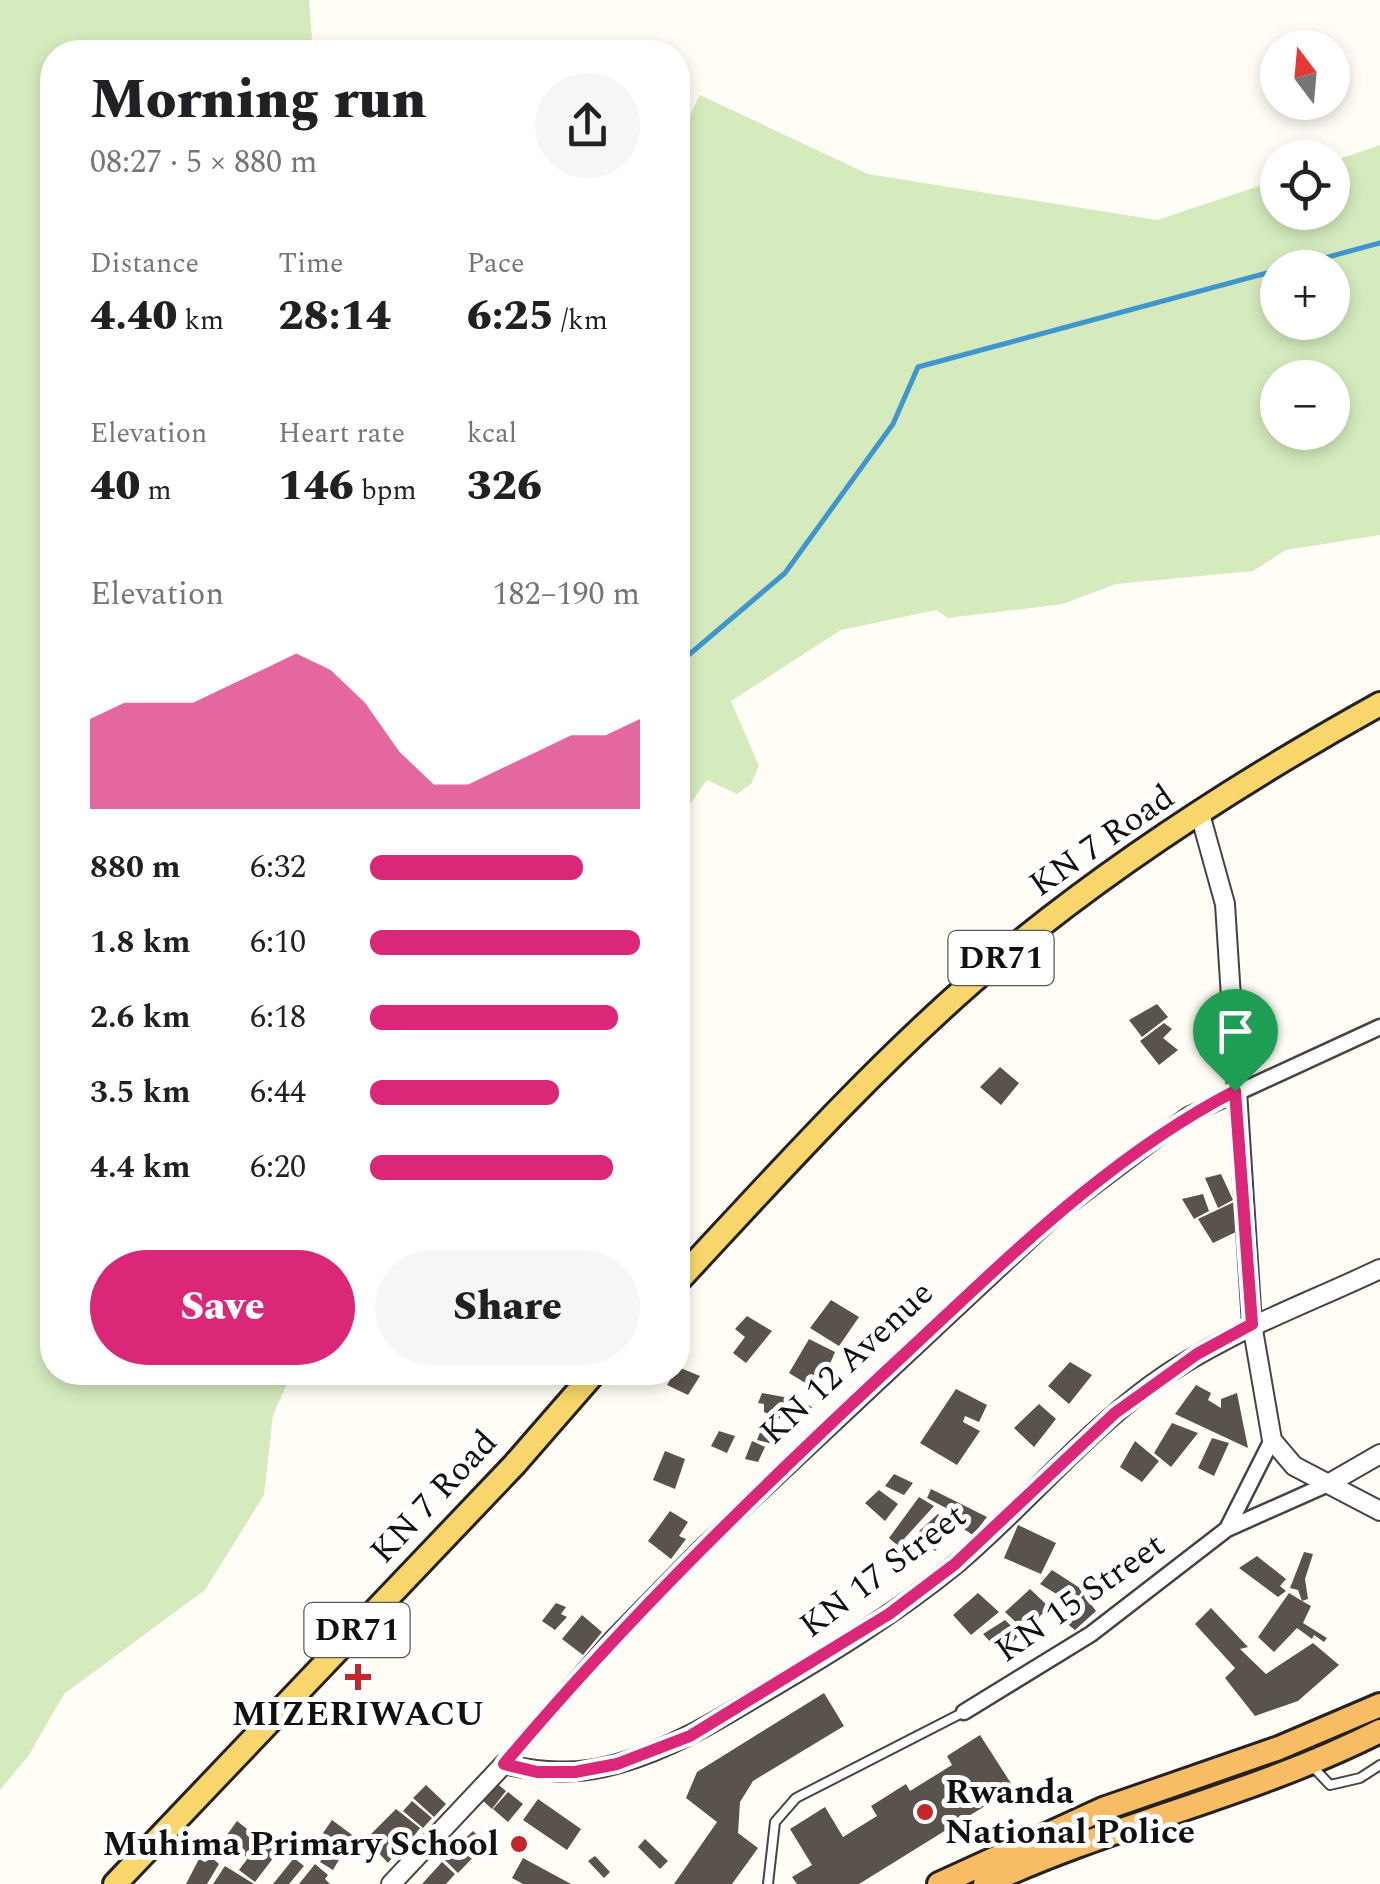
<!DOCTYPE html>
<meta charset="utf-8">
<style>
body{margin:0;font-family:Spectral,serif;background:#f6f6f6;color:#202124;height:100vh;display:flex;flex-direction:column;font-size:38px;white-space:nowrap}
*{box-sizing:border-box;margin:0}
p{font-size:32px;color:#757577}
.icon{flex:none;width:55px;height:55px;fill:none;stroke:currentColor;stroke-width:2;stroke-linecap:round;stroke-linejoin:round}
.map{position:relative;flex:1;overflow:hidden}
.sheet{position:absolute;left:40px;top:40px;width:650px;height:1345px;display:flex;flex-direction:column;background:#fff;border-radius:40px;box-shadow:0 5px 15px #0003}
.sheet>*{flex:none}
.needle{width:65px;rotate:344deg}
.buttons{position:absolute;left:1260px;top:30px;display:grid;gap:20px}
.buttons a{display:grid;place-items:center;width:90px;height:90px;border-radius:50%;background:#fff;box-shadow:0 5px 15px #0003;font-size:50px}
.pin{position:absolute;display:grid;place-items:center;width:85px;height:85px;color:#fff;margin:-102px -42px;border-radius:50% 50% 50% 0;rotate:-45deg;box-shadow:0 0 10px #0007}
.pin .icon{rotate:45deg}
.round{display:grid;place-items:center;flex:none;width:105px;height:105px;border-radius:52px;background:#f6f6f6}
.overview{display:flex;align-items:center;justify-content:space-between;height:170px;padding:0 50px}
h1{font-size:55px;font-weight:800;line-height:75px}
.metrics{display:grid;grid-template-columns:repeat(3,1fr);gap:15px;height:170px;padding:10px 50px}
.metrics div{display:grid;align-content:center}
.metrics b{font-size:42px;font-weight:800}
.metrics small{font-size:28px;font-weight:400}
.metrics p{font-size:28px}
.chart{height:280px;padding:20px 50px}
.chart p{display:flex;justify-content:space-between}
.chart svg{width:100%;height:180px;margin-top:10px;fill:#db2777;opacity:.7}
.button{display:flex;gap:20px;margin-top:auto;padding:20px 50px}
.button a{flex:1;height:115px;border-radius:60px;background:#db2777;color:#fff;font-size:40px;font-weight:800;line-height:115px;text-align:center}
.button a+a{background:#f6f6f6;color:#202124}
ul{padding:0 50px;list-style:none;font-size:32px}
li{display:grid;grid-template-columns:160px 120px 1fr;align-items:center;height:75px}
li i{height:25px;border-radius:12px;background:#db2777}
.map>svg:first-child{display:block}
</style>
<div class="map">
<svg width="1380" height="1884" viewBox="0 0 1380 1884">
<rect width="100%" height="100%" fill="#fffdf5"/>
<path fill="#d5ebbd" fill-rule="evenodd" d="M0 0H309L313 52H52V1372L292 1373 273 1415 264 1495 205 1590 64 1694 29 1755 0 1790Z
M700 95 868 174 1157 220 1277 180 1278 212H1332L1333 161 1380 145V535L1286 550 1253 571 1116 584 1063 604 948 618 936 610 841 630 731 701 759 766 751 784 737 794 707 780 678 821V139ZM1278 268H1332V322H1278ZM1278 378H1332V432H1278Z"/>
<g fill="none" stroke-linecap="round" stroke-linejoin="round">
<path stroke="#3f96cf" stroke-width="5" d="M1287 268 1380 243
M678 664 785 573 893 424 918 367 1278 270"/>
</g>
<path fill="#5a524d" d="M1157 1004 1168 1017 1142 1037 1129 1020Z
M1164 1023 1172 1029 1163 1038 1178 1050 1159 1065 1140 1041Z
M1000 1067 1019 1083 1001 1105 980 1087Z
M1221 1174 1233 1200 1218 1208 1205 1178Z
M1203 1194 1209 1211 1194 1219 1182 1199Z
M1234 1202 1238 1231 1213 1243 1198 1219Z
M831 1300 859 1317 839 1346 810 1328Z
M747 1316 772 1331 746 1363 733 1353 745 1337 735 1329Z
M809 1339 835 1352 822 1382 816 1378 812 1387 789 1373Z
M1070 1362 1092 1375 1069 1404 1048 1386Z
M678 1367 700 1376 688 1395 667 1385Z
M1196 1385 1211 1393 1208 1400 1221 1408V1399L1237 1393 1248 1448 1175 1414Z
M956 1389 987 1405 979 1422 965 1416 963 1422 980 1431 957 1465 920 1443Z
M762 1393 795 1399 812 1407 804 1420 784 1410 779 1419 764 1412V1404L758 1403Z
M1039 1404 1056 1419 1034 1447 1014 1428Z
M1172 1423 1198 1433 1171 1467 1154 1453Z
M762 1427 785 1434 781 1446 757 1440Z
M719 1431 735 1436 727 1453 711 1446Z
M1212 1438 1229 1443 1214 1476 1198 1468Z
M752 1441 765 1447 758 1462 745 1459Z
M1135 1441 1159 1461 1142 1482 1120 1467Z
M665 1451 685 1459 675 1489 653 1480Z
M894 1474 913 1483 904 1495 885 1486Z
M931 1489 987 1517 973 1535 959 1526 963 1517 927 1498Z
M879 1490 898 1504 885 1521 865 1503Z
M919 1497 934 1506 904 1539 923 1556 918 1564 889 1538Z
M670 1511 688 1522 679 1536 686 1539 671 1559 648 1541Z
M938 1514 955 1530 935 1551 916 1534Z
M1018 1525 1056 1543 1041 1574 1004 1558Z
M1304 1552 1313 1554 1305 1579 1308 1599 1302 1601 1311 1606 1303 1623 1327 1638 1324 1642 1314 1635 1312 1639 1297 1628 1274 1652 1258 1637 1289 1593 1302 1601 1298 1590 1290 1588Z
M1257 1556 1286 1579 1280 1586 1286 1591 1278 1597 1239 1568Z
M1052 1570 1083 1590 1073 1604 1084 1595 1096 1611 1075 1630 1060 1618 1075 1609 1073 1604 1040 1584Z
M1030 1589 1049 1607 1025 1631 1005 1612Z
M978 1593 999 1612 971 1635 953 1615Z
M556 1603 566 1607 561 1614 567 1617 555 1630 542 1621Z
M1211 1608 1248 1647 1240 1649 1266 1674 1313 1643 1339 1665 1298 1701 1255 1716 1225 1678 1235 1668 1195 1624Z
M582 1615 602 1632 583 1655 562 1639Z
M1005 1620 1020 1634 1002 1655 983 1634Z
M824 1693 844 1726 753 1781 740 1802 738 1833 758 1848 732 1884H674L717 1822 686 1798 697 1772Z
M980 1735 1014 1788 859 1884H797L792 1877 812 1865 790 1829 825 1807 843 1837 877 1816 871 1806 906 1784 910 1791 952 1765 947 1756Z
M495 1782 506 1791 492 1809 481 1799Z
M426 1785 446 1804 434 1817 413 1798Z
M508 1792 523 1804 508 1822 493 1809Z
M538 1799 581 1829 567 1850 523 1820Z
M412 1801 432 1818 423 1828 403 1811Z
M396 1809 420 1828 411 1840 398 1830 394 1835 404 1842 388 1863 366 1839Z
M332 1820 355 1837 346 1849 323 1833Z
M237 1821 277 1853 255 1882 239 1870 248 1858 224 1839Z
M473 1831 486 1844 458 1873 444 1859Z
M283 1839 298 1848 288 1857 276 1845Z
M645 1839 668 1861 660 1869 638 1847Z
M331 1843 344 1851 333 1870 320 1862Z
M595 1856 610 1872 604 1878 588 1861Z
M212 1858 219 1864 207 1884H186L199 1859 205 1862Z
M294 1858 304 1866 289 1884H273Z
M523 1858 571 1884H523L512 1878Z
M442 1862 455 1874 446 1884H422Z
M315 1864 328 1875 325 1879 330 1884H299Z
M225 1866 254 1884H213Z"/>
<g fill="none" stroke-linecap="round" stroke-linejoin="round">
<defs>
<path id="service" d="M1313 1767 1330 1785 1360 1778 1380 1765
M768 1884 775 1822 796 1798 964 1712"/>
<path id="minor" d="M1227 1529 1272 1440
M964 1712 1091 1634 1227 1529 1328 1484
M504 1764 612 1639 701 1548 1060 1212 1187 1116 1380 1027"/>
<path id="tertiary" d="M1200 814 1225 904 1252 1324 1272 1440 1294 1466 1380 1511
M1328 1484 1380 1454
M391 1884 504 1764C542 1773 578 1775 617 1764 671 1749 718 1720 766 1691 831 1653 896 1613 955 1565 1023 1508 1079 1438 1151 1385 1221 1334 1302 1306 1380 1269"/>
<path id="primary" d="M678 1281C773 1179 866 1075 972 982 1095 875 1238 783 1380 704
M115 1884 514 1465 595 1372"/>
<path id="trunk" d="M939 1884 1103 1809 1279 1748 1380 1705
M985 1884C1113 1824 1254 1795 1380 1731"/>
</defs>
<use href="#service" stroke="#444" stroke-width="12"/>
<use href="#minor" stroke="#444" stroke-width="19"/>
<use href="#tertiary" stroke="#444" stroke-width="22"/>
<use href="#primary" stroke="#222" stroke-width="28"/>
<use href="#trunk" stroke="#222" stroke-width="28"/>
<use href="#service" stroke="#fff" stroke-width="8"/>
<use href="#minor" stroke="#fff" stroke-width="14"/>
<use href="#tertiary" stroke="#fff" stroke-width="18"/>
<use href="#primary" stroke="#f9d66b" stroke-width="22"/>
<use href="#trunk" stroke="#f7bc64" stroke-width="22"/>
</g>
<g fill="none" stroke-linecap="round" stroke-linejoin="round">
<defs>
<path id="route" d="M1235 1091 1252 1324 1197 1354 1115 1413 955 1564 889 1614 690 1736 617 1764 575 1772H537L504 1764C629 1615 767 1482 909 1350 1010 1256 1111 1155 1235 1091Z"/>
</defs>
<use href="#route" stroke="#fff" stroke-width="20"/>
<use href="#route" stroke="#db2777" stroke-width="12"/>
</g>
<g fill="#c4262e" stroke="#fff" stroke-width="4">
<path d="M353 1662h10v10h10v10h-10v10h-10v-10h-10v-10h10z"/>
<circle cx="925" cy="1812" r="10"/>
<circle cx="519" cy="1844" r="10"/>
</g>
<g text-anchor="middle" dominant-baseline="central" stroke-width="10" stroke-linejoin="round" paint-order="stroke">
<g fill="#fff" stroke="#585858" stroke-width="2.5">
<rect x="948.5" y="931" width="105" height="54" rx="8"/>
<rect x="304.5" y="1603" width="105" height="54" rx="8"/>
</g>
<g font-size="32" font-weight="bold" fill="#111">
<text x="1001" y="958">DR71</text>
<text x="357" y="1630">DR71</text>
</g>
<g font-size="35" fill="#111" stroke="#fff">
<text transform="translate(1102 841) rotate(-35)">KN 7 Road</text>
<text transform="translate(847 1363) rotate(-43)">KN 12 Avenue</text>
<text transform="translate(434 1497) rotate(-47)">KN 7 Road</text>
<text transform="translate(883 1571) rotate(-37)">KN 17 Street</text>
<text transform="translate(1080 1598) rotate(-35)">KN 15 Street</text>
</g>
<g font-size="35" font-weight="bold" fill="#111" stroke="#fff">
<text x="358" y="1714">MIZERIWACU</text>
<text x="945" y="1792" text-anchor="start">Rwanda<tspan x="945" dy="40">National Police</tspan></text>
<text x="499" y="1844" text-anchor="end">Muhima Primary School</text>
</g>
</g>
</svg>
<div class="buttons">
<a><svg class="needle" viewBox="-14 -14 28 28"><path d="M0-13l5 13h-10z" fill="#e53935"/><path d="M0 13l5-13h-10z" fill="#757577"/></svg></a>
<a><svg class="icon" aria-label="locate" viewBox="0 0 24 24"><circle cx="12" cy="12" r="6"/><path d="M12 2v4M12 18v4M2 12h4M18 12h4"/></svg></a>
<a>+</a>
<a>−</a>
</div>
<div class="pin" style="left:1235px;top:1091px;background:#1e9e55"><svg class="icon" aria-label="arrive" viewBox="0 0 24 24"><path d="M6 21V4h12l-3 4 3 4H6"/></svg></div>
<section class="sheet">
<div class="overview"><div><h1>Morning run</h1><p>08:27 · 5 × 880 m</p></div><a class="round"><svg class="icon" aria-label="share" viewBox="0 0 24 24"><path d="M12 15V3M7 8l5-5 5 5M5 13v7h14v-7"/></svg></a></div>
<div class="metrics">
<div><p>Distance</p><b>4.40<small> km</small></b></div>
<div><p>Time</p><b>28:14</b></div>
<div><p>Pace</p><b>6:25<small> /km</small></b></div>
</div>
<div class="metrics">
<div><p>Elevation</p><b>40<small> m</small></b></div>
<div><p>Heart rate</p><b>146<small> bpm</small></b></div>
<div><p>kcal</p><b>326</b></div>
</div>
<div class="chart"><p><span>Elevation</span>182–190 m</p>
<svg viewBox="0 0 160 44" preserveAspectRatio="none"><path d="M0 44V22L10 18L20 18L30 18L40 14L50 10L60 6L70 10L80 18L90 30L100 38L110 38L120 34L130 30L140 26L150 26L160 22V44z"/></svg>
</div>
<ul>
<li><b>880 m</b>6:32<i style="width:79%"></i></li>
<li><b>1.8 km</b>6:10<i style="width:100%"></i></li>
<li><b>2.6 km</b>6:18<i style="width:92%"></i></li>
<li><b>3.5 km</b>6:44<i style="width:70%"></i></li>
<li><b>4.4 km</b>6:20<i style="width:90%"></i></li>
</ul>
<div class="button"><a>Save</a><a>Share</a></div>
</section>
</div>
